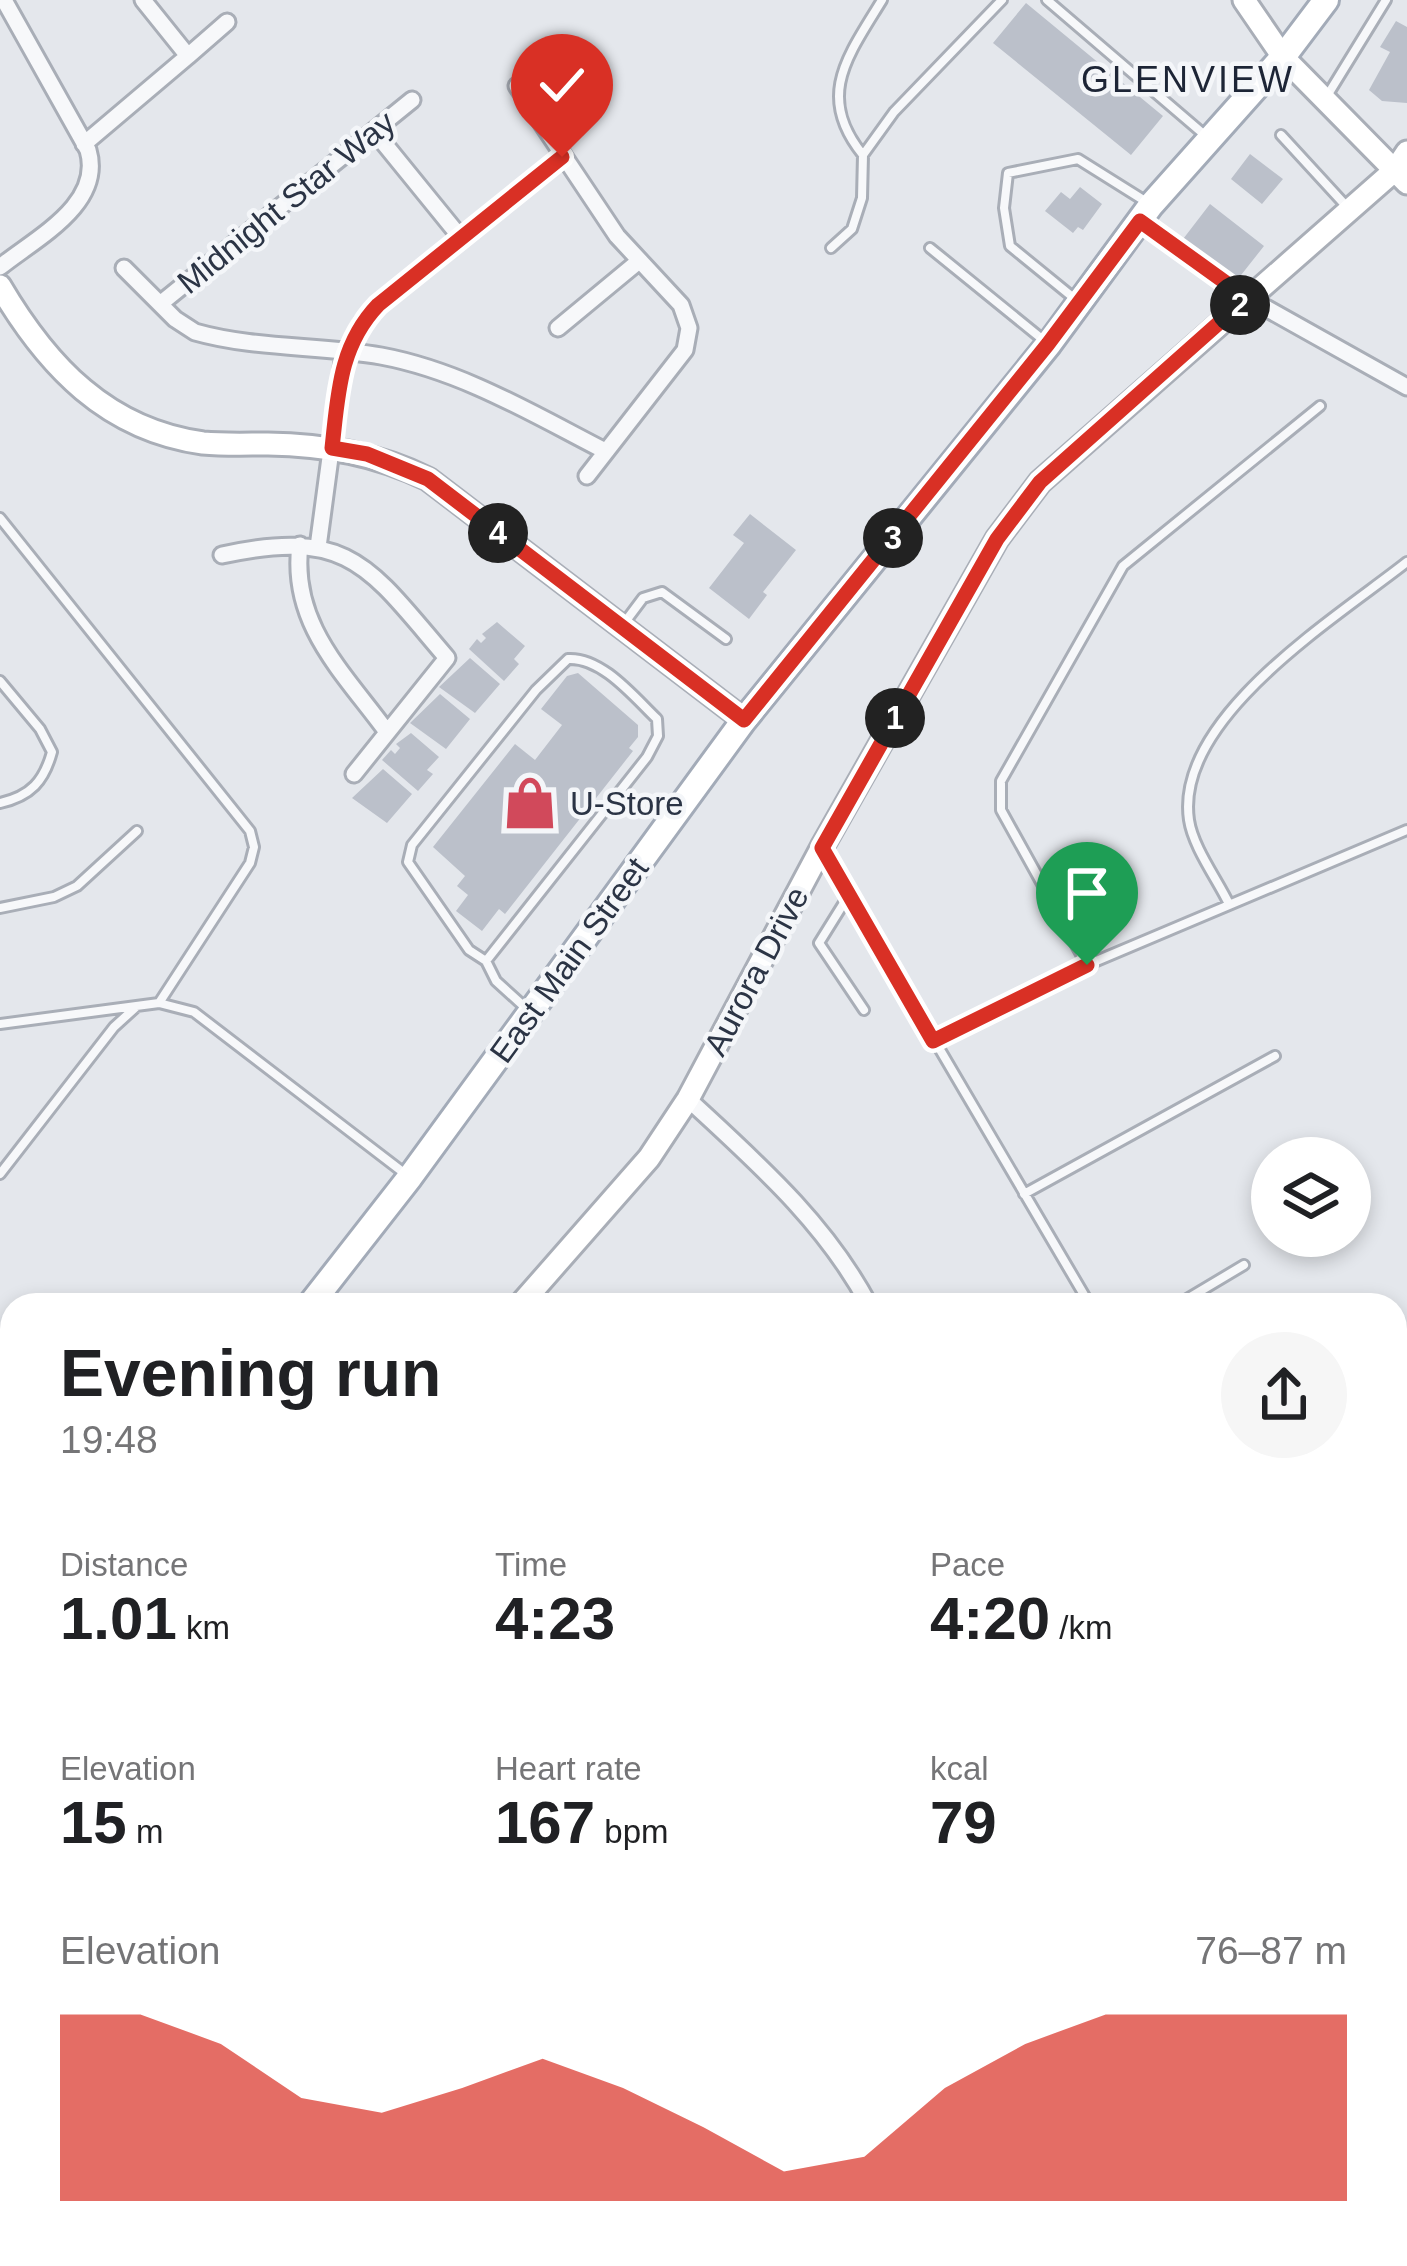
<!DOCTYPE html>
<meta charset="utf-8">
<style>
body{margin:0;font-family:Helvetica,sans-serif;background:#f6f6f6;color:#202124;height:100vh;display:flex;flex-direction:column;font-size:45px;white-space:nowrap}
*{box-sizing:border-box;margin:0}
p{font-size:39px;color:#757577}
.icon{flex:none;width:66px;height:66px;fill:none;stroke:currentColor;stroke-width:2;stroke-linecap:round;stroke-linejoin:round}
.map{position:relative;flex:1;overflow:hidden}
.drawer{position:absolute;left:0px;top:1293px;width:1407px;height:975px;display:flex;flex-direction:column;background:#fff;border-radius:36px 36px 0 0;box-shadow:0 6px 18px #0003}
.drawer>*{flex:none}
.controls{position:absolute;left:1251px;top:1137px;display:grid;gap:24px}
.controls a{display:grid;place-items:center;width:120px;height:120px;border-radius:50%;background:#fff;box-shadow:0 6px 18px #0003;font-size:60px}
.pin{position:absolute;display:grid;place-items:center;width:102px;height:102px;color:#fff;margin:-123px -51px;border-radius:50% 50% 50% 0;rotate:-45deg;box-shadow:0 0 12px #0007}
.pin .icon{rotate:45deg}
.km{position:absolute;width:60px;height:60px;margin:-30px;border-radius:50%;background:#222;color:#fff;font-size:33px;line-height:60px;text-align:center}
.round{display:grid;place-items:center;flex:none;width:126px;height:126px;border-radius:63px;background:#f6f6f6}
.head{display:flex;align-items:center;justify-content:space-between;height:204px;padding:0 60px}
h1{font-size:66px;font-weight:700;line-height:90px}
.figures{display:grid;grid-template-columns:repeat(3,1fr);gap:18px;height:204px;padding:12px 60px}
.figures div{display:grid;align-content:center}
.figures b{font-size:60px;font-weight:700}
.figures small{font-size:33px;font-weight:400}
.figures p{font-size:33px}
.chart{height:336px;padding:24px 60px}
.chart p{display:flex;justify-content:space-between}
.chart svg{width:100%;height:216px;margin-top:12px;fill:#d93025;opacity:.7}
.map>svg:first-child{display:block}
</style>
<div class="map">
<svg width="1407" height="2266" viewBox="0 0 1407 2266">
<rect width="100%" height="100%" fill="#e4e7ec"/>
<path fill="#bbc0ca" d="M1026 3 1163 116 1131 155 993 43Z
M1396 21 1407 27V103L1382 101 1369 90 1390 52 1380 47Z
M1250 154 1283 179 1262 204 1231 179Z
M1080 187 1102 204 1083 230 1078 227 1073 233 1045 211 1061 192 1070 199Z
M1210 204 1264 246 1234 284 1180 243Z
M750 514 796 550 763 592 767 595 749 619 709 588 744 543 733 535Z
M497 622 525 646 514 659 519 664 504 681 469 649 477 639 481 643 486 638 482 634Z
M470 658 500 684 475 713 439 687Z
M578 673 638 725V737L629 748 633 751 505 914 499 909 482 931 456 911 468 895 457 886 465 876 433 847 515 744 535 760 562 725 541 709 567 676Z
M440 694 470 719 446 749 410 723Z
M411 733 439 757 427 770 433 774 418 791 382 760 391 750 395 754 400 748 396 744Z
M383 769 412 794 387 823 352 798Z"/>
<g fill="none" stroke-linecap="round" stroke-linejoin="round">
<defs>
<path id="lane" d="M1047 0 1207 137
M1327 96 1386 0
M1281 135 1348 208
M863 155C815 96 848 56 882 0
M1141 222 1246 297
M831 248 852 229 862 198 863 155 894 112 1002 0
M930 248 1047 343
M1075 299 1010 246 1004 208 1008 173 1078 159 1145 201
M0 518 250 831 254 847 250 863 159 1003 0 1024
M622 626 643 598 662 592 726 639
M0 681 40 729 52 752C44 781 31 796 0 803
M825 854 1090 1305
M847 898 819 943 864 1010
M1229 904C1217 879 1193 847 1189 820 1174 718 1336 618 1407 562
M0 908 54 897 77 886 137 831
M486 961 647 757 658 736 657 719C634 697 602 657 568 659L536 690 412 845 408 862 469 950 486 961 496 981 529 1011
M1087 965 1001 810V781L1123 566 1320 406
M159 1003 194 1012 408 1176
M933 1041 1087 965 1407 830
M0 1174 114 1027 136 1007
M1024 1194 1275 1056
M1177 1305 1244 1265
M0 1941 12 1932
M0 2109 12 2092
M797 2266H805"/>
<path id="street" d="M143 0 188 56 227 22
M517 86 617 236 681 305 689 328 685 350 587 476
M374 131 461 238
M84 144 188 56
M0 267C36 238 104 204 88 150L4 0
M124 268 175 319 195 332C255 349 320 345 381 356 462 371 533 414 605 451
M1248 298 1407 387
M160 304 412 100
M558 328 639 261
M300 545C290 624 344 673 387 732
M318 547 343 361 362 323 378 305 563 157
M222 555C350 527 369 567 447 658L354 774
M688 1099C756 1162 825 1222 869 1305
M0 1550 12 1559
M0 1971 12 1981
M279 2256 283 2266
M739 2266 741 2256"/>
<path id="secondary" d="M1244 0 1283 57 1407 183
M0 286C47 366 107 430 203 443 225 445 247 444 268 444 325 445 377 454 428 479L744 720
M520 1305 649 1158 688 1099 822 847 997 539 1040 482 1395 170 1407 152
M0 1852 12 1841"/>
<path id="primary" d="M310 1305 410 1177 744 720 1049 344 1151 205 1283 57 1326 0
M0 1700 12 1685"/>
<path id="highway" d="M1395 2041 1407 2027
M1395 2133 1407 2122
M1395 2237 1407 2226
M1197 2266 1206 2256
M1245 2266 1256 2256
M1362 2266 1373 2256"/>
</defs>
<use href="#lane" stroke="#a9aeb7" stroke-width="14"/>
<use href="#street" stroke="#a9aeb7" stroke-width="21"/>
<use href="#secondary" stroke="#a9aeb7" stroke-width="27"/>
<use href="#primary" stroke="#a3abb8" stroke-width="30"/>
<use href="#highway" stroke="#8b94a3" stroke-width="33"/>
<use href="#lane" stroke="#f7f8fa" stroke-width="8"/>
<use href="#street" stroke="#f7f8fa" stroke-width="15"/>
<use href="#secondary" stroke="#fff" stroke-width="21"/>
<use href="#primary" stroke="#fff" stroke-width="24"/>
<use href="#highway" stroke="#fff" stroke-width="27"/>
</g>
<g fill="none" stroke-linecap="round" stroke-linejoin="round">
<defs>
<path id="route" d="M562 157 378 305C339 346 338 395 332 448L367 454 428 479 744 720 1048 344 1140 221 1247 298 1040 482 997 539 822 848 933 1041 1087 965"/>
</defs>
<use href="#route" stroke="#fff" stroke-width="24"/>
<use href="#route" stroke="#d93025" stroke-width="15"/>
</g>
<defs>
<symbol id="shop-bare" viewBox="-9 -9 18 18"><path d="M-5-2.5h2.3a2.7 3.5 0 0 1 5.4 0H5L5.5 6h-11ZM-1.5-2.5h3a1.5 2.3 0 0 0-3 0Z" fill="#d1495b" stroke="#f4f6f9" stroke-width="2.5" paint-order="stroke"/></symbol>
</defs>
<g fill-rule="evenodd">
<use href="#shop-bare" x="492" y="765" width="76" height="76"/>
</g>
<g text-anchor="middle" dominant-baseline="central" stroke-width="9" stroke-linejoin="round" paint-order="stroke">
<g font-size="33" fill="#2b3445" stroke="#f4f6f9">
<text transform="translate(286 202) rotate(-39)">Midnight Star Way</text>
<text transform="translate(569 960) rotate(-54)">East Main Street</text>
<text transform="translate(756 971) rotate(-62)">Aurora Drive</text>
</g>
<g font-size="33" fill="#2b3445" stroke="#f4f6f9" text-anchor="start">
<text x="570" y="803">U-Store</text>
</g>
<g font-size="36" letter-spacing="3" fill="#1d2536" stroke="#f4f6f9">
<text x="1188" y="79">GLENVIEW</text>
</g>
</g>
</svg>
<div class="controls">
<a><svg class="icon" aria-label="layers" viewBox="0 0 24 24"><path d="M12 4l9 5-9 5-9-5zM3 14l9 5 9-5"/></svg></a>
</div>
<div class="pin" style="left:1087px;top:965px;background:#1e9e55"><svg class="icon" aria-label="arrive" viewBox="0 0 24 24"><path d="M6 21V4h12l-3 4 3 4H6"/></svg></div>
<div class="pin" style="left:562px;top:157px;background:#d93025"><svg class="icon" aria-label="check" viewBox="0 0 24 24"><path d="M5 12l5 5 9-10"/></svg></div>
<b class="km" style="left:895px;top:718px">1</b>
<b class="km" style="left:1240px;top:305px">2</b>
<b class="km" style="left:893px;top:538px">3</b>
<b class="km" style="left:498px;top:533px">4</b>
<section class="drawer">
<div class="head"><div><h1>Evening run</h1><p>19:48</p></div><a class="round"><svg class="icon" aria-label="share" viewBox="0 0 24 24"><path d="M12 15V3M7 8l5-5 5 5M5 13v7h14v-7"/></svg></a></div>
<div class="figures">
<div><p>Distance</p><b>1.01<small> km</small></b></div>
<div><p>Time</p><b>4:23</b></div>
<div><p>Pace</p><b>4:20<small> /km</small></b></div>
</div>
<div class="figures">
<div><p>Elevation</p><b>15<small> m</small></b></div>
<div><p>Heart rate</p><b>167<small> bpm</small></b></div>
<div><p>kcal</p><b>79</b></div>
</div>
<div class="chart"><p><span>Elevation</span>76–87 m</p>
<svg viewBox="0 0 160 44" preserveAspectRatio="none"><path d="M0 44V6L10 6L20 12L30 23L40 26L50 21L60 15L70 21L80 29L90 38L100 35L110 21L120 12L130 6L140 6L150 6L160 6V44z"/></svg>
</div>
</section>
</div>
